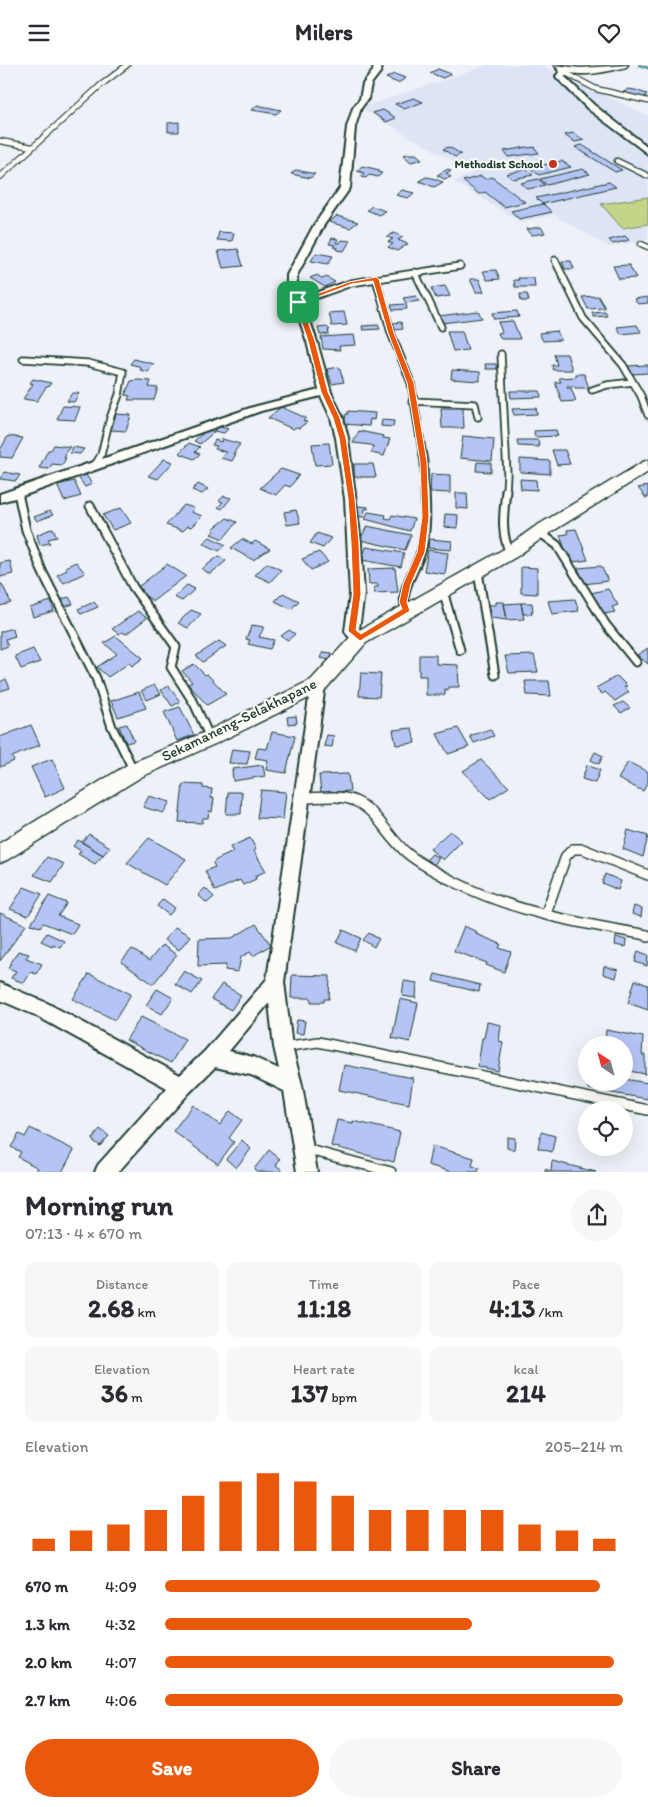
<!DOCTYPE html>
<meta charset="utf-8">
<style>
body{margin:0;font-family:Itim,sans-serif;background:#f7f7f7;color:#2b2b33;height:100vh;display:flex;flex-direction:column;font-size:19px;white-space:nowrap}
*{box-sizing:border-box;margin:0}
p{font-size:16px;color:#7c7c81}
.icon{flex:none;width:28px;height:28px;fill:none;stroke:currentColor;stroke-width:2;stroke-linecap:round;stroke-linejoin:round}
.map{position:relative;height:1107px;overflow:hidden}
.panel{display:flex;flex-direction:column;background:#fff;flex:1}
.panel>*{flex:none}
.needle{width:32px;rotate:324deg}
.controls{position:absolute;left:578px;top:971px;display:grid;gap:10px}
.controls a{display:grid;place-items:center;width:55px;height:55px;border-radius:50%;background:#fff;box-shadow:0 5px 20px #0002;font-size:25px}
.pin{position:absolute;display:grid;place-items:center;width:42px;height:42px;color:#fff;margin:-21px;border-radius:10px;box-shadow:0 2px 8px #0006}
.round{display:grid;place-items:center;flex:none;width:52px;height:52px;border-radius:26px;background:#f7f7f7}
.summary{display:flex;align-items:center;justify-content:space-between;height:85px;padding:0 25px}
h1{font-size:28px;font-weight:700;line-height:38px}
.metrics{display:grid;grid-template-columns:repeat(3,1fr);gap:8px;height:85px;padding:5px 25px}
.metrics div{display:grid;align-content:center;border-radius:10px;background:#f7f7f7;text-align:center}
.metrics b{font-size:25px;font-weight:700}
.metrics small{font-size:14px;font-weight:400}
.metrics p{font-size:14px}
.chart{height:140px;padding:10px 25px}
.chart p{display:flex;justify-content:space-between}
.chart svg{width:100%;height:90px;margin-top:5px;stroke:#ea580c;stroke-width:6}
.button{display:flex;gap:10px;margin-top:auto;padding:10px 25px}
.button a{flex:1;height:58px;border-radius:30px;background:#ea580c;color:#fff;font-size:20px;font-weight:700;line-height:58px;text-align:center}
.button a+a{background:#f7f7f7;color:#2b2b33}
ul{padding:0 25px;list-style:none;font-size:16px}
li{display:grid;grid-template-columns:80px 60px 1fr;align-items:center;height:38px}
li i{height:12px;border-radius:6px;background:#ea580c}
header{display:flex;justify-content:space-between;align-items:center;height:65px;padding:0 25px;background:#fff;font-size:22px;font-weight:700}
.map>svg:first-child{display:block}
</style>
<header><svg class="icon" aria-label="menu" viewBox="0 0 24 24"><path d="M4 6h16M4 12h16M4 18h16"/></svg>Milers<svg class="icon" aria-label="heart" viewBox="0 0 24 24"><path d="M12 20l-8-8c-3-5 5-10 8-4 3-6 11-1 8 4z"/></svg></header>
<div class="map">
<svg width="648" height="1107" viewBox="0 0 648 1107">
<rect width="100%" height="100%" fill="#eef1f7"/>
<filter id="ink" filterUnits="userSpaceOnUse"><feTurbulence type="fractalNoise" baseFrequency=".02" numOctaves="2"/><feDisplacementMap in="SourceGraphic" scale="10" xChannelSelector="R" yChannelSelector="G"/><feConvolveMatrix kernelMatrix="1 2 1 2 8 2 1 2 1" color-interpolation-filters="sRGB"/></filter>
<g filter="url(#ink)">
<path fill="#dde4f6" d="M488 0H541L648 51V174L609 182 554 150 521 157 454 117 472 107 360 43Z"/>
<path fill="#c4d589" stroke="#72895e" d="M648 132V159L622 163 601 139Z"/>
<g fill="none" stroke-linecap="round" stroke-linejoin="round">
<path stroke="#5b959c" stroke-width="2.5" d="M639 0 648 3"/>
</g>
<path fill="#b4c5f5" stroke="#1f3d34" d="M438 4 451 9 443 13 430 8Z
M394 9 406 13 398 18 386 13Z
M628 24 635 25 647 29 644 33 621 29Z
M414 33 423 37 404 44 395 39Z
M257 40 281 45 276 49 252 45Z
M383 45 396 53 386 57 373 48Z
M179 57V67H168V58Z
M573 68 584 75 575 77 564 70Z
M582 80 622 105 615 107 575 82Z
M449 82 461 89 455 92 443 84Z
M527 82 529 83 534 82 539 88 508 92 504 86Z
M408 89H416L422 94 411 97 403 90Z
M562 96 571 102 539 110 530 103Z
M362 101 380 105 378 107 382 108 378 112 369 110 366 113 361 112 364 108 357 106Z
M448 104 451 106 446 108 451 112 444 114 437 110Z
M526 104 533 110 513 114 506 109Z
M583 104 590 109 547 120 540 114Z
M296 105 315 109 310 113 291 109Z
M481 111 485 114 492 112 525 137 504 142 485 127 479 129 463 116Z
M426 112 432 113 443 117 434 122 419 116Z
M538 114 545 120 528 124 521 118Z
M609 117 616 122 542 139 536 133Z
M402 125 414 128 408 133 396 130Z
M543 139 552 147 519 154 511 146Z
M372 141 385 146 379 150 367 145Z
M337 151 358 157 350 163 329 157Z
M541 162 545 168 532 170 527 164Z
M219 167 234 168 232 176 217 175Z
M394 168 403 172 398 175 408 179 397 186 388 182 393 179 388 177 393 174 387 172Z
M625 171 629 175 613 179 609 175Z
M332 173 338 174 336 178H340L342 175 350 176 344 186 337 185 338 183 333 182 335 180 329 179Z
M238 184 243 201 223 203 218 186Z
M316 188 333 191 328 199 311 196Z
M562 196H571L574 204H565Z
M629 200 636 213 619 214 613 201Z
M496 205 500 214 487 215 483 206Z
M317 210 323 214 326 212 335 217 325 222 310 213Z
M518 213H534L535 222H515L514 215H519Z
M470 214H479L484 227H476Z
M445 221 450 231 436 233 431 223Z
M520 229H527L529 236H521Z
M416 231 419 236 406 238 403 233Z
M598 231 605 243 588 244 582 232Z
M648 232V238L638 239 634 234Z
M406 239 407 244 393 245 391 240Z
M478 246 482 253 442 258 439 251Z
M517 246 519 252 494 254 492 248Z
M344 247 347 260 332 261 329 248Z
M605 247 607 251 594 252 592 248Z
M513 256 520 274H501L498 268 502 267 498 257Z
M401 257 403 264 395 265 393 258Z
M378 260 380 264 363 265 362 261Z
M637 260 641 267 621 269 617 262Z
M327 262 330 265H328L329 269 320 270 318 263Z
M447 266H462L468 285 453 286Z
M557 266 561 275 543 276 539 268Z
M354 270 356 280 339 281 340 285 323 284 321 272Z
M554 289H567L572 305H553L552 300H557Z
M134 294 154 299 148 307 140 305 142 302 130 299Z
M485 299H496L497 304H486Z
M648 300V308L632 309 628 301Z
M339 302 344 317 332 319 327 304Z
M452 305 480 307V316L451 314Z
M576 309H584L589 323H575L574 321H567L568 323H571L576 336 562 337 555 317H561L559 313 576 312Z
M33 314 51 318 48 322H46L37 336 23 334 33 319 30 318Z
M138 315 151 316 149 322 158 323 154 335H128L130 331 125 330 131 316Z
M510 326H540L541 332 511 333Z
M72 328H79L74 337 67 336Z
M63 341 80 342 75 355 57 354Z
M281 342 306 353 303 356 307 357 299 363 296 362 293 364 268 353Z
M441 343H463L464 363H442Z
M536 343 537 349 514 350 512 344Z
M348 346 375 348 374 355 370 354 369 361 344 359 346 349H348Z
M116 349 131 350 126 366 111 365Z
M382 355 394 356 393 362 381 361Z
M217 361 228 364 224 368 214 366Z
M208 364 214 367 200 379 194 376Z
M556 365 558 371 535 372 534 366Z
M359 366 384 371 383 373 390 374 384 391 371 388 374 382 371 380 353 378Z
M8 371 23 373 12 393 0 392V385Z
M463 371 494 374 492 396 460 393Z
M222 374 240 379 233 389H236L232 396 221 393 226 387 215 384 217 381 212 380 215 375 221 377Z
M517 375H538L539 382 518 381Z
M189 378 200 382 195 387 200 389 194 394 179 388Z
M329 378 332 399 315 400 312 379Z
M54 380 70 382 64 389 66 390 64 393H66L62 400 52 399 49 404 39 403 48 385H51Z
M73 382 84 384 80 389 70 388Z
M552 385H565L570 399 557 400Z
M164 394 173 397 158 414 148 411Z
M520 394 550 396V409L520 407Z
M477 397 491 398V407L476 406Z
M354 399H373L376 412H354Z
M281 404 299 410 290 422 285 420 276 430 260 423Z
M4 407 20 410 16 416 0 414Z
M431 409 450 410V428L430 427Z
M86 410 92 419 85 422 78 412Z
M520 414 536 415 537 425 521 424Z
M74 416 81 431 64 436 57 420Z
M198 419 208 424 202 429 192 425Z
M648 421V433H646L638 423Z
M456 428H467L468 444 456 443Z
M224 431 231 433 222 444 218 442 223 437 219 436Z
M184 440 194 443 191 447 202 451 191 462 188 461 183 466 166 460Z
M358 441 368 442V444H365L363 452 355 451Z
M121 443 131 458 113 465 103 450Z
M296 445 300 458 287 460 284 447Z
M50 446 53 450 37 456 34 452Z
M368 447 386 450 385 453 390 454 392 450 414 454 410 466 365 454Z
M445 449 458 450 457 463 444 462Z
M227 453 237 457 223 474 211 469 215 466 213 464Z
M367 461 411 470 405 485 360 475Z
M53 463 57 472 48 474 50 478 40 480 37 470Z
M576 464 588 495 573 497 571 490H567L560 470 568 469 567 465Z
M317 468 331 473 323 483 310 478Z
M210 472 226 480 219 486 203 478Z
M242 474 252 479 255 476 270 484 253 495 231 483Z
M429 474 452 476 451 485 428 483Z
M366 482 404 488 401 502 362 495Z
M428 485 448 488 445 509 424 506Z
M319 487 328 497 311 505 302 494Z
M219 491 226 496 210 509 202 504Z
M10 496 13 509 0 512V498Z
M76 497 85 508 64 518 57 510 67 505 65 502Z
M267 498 281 505 270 517 255 510Z
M167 499 186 511 153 536 140 527 143 525 138 522Z
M601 501 608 516 584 519 578 503Z
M521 502 537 503V529L521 528Z
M395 503 398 527 374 528V522H378V519H369L368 504Z
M0 519H2L11 538 0 541Z
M187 520 195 524 182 536 174 532Z
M608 524 618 540 612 542 615 547 604 549 591 528Z
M283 528 299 536 291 544 275 536Z
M69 532 73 539 64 542 60 535Z
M575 534 579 546 552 549 548 536Z
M51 536 54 546 33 552 30 543Z
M94 537 98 542 81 549 78 544Z
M496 537H504L507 555 491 553 489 540H496Z
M521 538H532L533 546H531L532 549H523Z
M521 538 524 554 507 555 504 539Z
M191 545 201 549 188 563 178 558Z
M138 546 147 553 126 569 122 567 119 569 112 564Z
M252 560 264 562 259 572 274 575 270 584 248 579 250 575 246 574Z
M12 563 15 571 5 574 8 581 0 584V567Z
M289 565 295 569 288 575 281 571Z
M116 571 143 593 132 601 129 598 108 612 97 602 117 589 104 578Z
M219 576 226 581 203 597 196 591Z
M648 583V599L637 590Z
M33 584 40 597 21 604 15 591Z
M323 587 332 588 330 595 320 593Z
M419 590H436V599L458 600 459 622H448V625L445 624V630H426V611H419Z
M534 590 538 607 509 608 505 591Z
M194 599 205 610 207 609 226 629 207 640 188 619 192 617 182 606Z
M361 608 381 609 379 632 359 631Z
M617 611 627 621 624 622 629 627 615 636 605 627 602 629 596 623Z
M6 614 10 623 0 626V617Z
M525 616H549L551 631 527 630Z
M154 620 161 629 147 635 141 626Z
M169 621 180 637 172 641 161 625Z
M139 627 146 643 118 652 111 636Z
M623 637 630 643 621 648 614 641Z
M180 642 194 670 177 676 164 647Z
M296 651 297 658 288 659 287 652Z
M127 659 134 676 126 678 119 661Z
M31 660 40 680 12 692 14 696 0 702V672Z
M412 663 415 678 396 680 393 665Z
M458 663 469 682 448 689 437 669Z
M490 664 494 671 474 678 470 671Z
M272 667 295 671 286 708 266 705 268 695 255 693 258 683 267 684Z
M327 670 334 671 332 682 324 681Z
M232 684 250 686 247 699 229 698Z
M595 687 603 691 599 699 591 695Z
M52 694 65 723 45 732 31 702Z
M481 695 509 722 490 734 463 706Z
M628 697 648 707V717L643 726 618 714Z
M263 700 265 711 233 716 232 704Z
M587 700 600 705 595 718 582 714Z
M348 709 350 726 321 728 319 710Z
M183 719 203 720V723L212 724 211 733H214L212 747 209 746 208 753H203L202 758 179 757Z
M261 725 286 727 283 754 257 753Z
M228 727H242L241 749H226Z
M149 731 170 737 163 748 143 742Z
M628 765 648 771 643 792 623 784Z
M450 766 462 776 443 795 430 784Z
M89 769 110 782 103 790 82 777Z
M149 773 186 794 165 820 127 798Z
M250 773 256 784 254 786 266 806 255 811 256 814 243 820 240 815 215 826 205 806 215 802 213 798 216 795 233 787 230 782Z
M78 775 103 790 95 799 78 789 81 786 73 781Z
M432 789 439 793 433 801 425 796Z
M47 792 64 799 52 817 34 810Z
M605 809 621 816 618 825 602 818Z
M24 822 42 829 28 851 10 844Z
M205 823 214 832 207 838 198 830Z
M49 831 67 838 58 851 78 859 72 869 43 858 40 862 31 859Z
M163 834 175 843 169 850 157 841Z
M634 841 642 844 641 852 632 849Z
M0 848 26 860 0 896Z
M256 859 271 880 253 891 250 887 241 892 238 907 225 905 226 900 198 901 199 874 232 873Z
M464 861 477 867 476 869 501 879 499 883 511 887 504 907 486 900 487 898 454 886Z
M175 862 190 871 179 885 164 875Z
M343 865 361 873 355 886 337 878Z
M47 868 64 876 60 882 53 879 52 881 41 876Z
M369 868 379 874 374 882 363 875Z
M616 872 626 875 625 882 615 880Z
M162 880 177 890 153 919 121 897 132 884 149 896Z
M18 886 29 889 26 893 42 899 36 909 31 907 24 918 11 913 16 906 8 903Z
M638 886 648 890 647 901 635 897Z
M604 901 618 905 616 913 603 909Z
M184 906 202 916 192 929 175 919Z
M89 909 131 929 115 955 73 934Z
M435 909 480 920 479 927 433 916Z
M292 910 330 911 329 934H324V937H311V933H291Z
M635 915 648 920V945L628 938Z
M404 916 417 918 416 933 402 931Z
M222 919 241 930 231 945 211 934Z
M157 924 173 933 162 949 146 940Z
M400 934 418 938 410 977 392 973Z
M141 952 185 974 171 998 126 975Z
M297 955 305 956 303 969 295 968Z
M487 957 501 960 499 976 503 977 498 1006 478 1001 482 973H484Z
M606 965 643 972 642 990H645V1009L624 1005V980H605Z
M344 1000 413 1013 409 1039 339 1025Z
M624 1014 648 1018V1034L588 1024V1018H624Z
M193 1040 220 1060 230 1046 242 1055 229 1073 234 1077 218 1099 173 1066Z
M337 1055 353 1058V1056L400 1067 394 1097 331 1081Z
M30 1063 74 1085 62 1107H36L38 1103 18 1092 21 1087 11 1082 19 1069 25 1072Z
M100 1064 109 1071 100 1081 92 1075Z
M541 1067 555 1071 552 1087 538 1083Z
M507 1072 515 1073 514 1085 507 1083Z
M242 1075 251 1084 236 1103 226 1094Z
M432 1081 474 1093 472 1101 479 1103 478 1107H452L428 1100Z
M269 1085 280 1094 276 1100 282 1105 281 1107H258L254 1104Z
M552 1096 596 1107H545V1104L551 1106Z"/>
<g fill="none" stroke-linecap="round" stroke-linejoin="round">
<defs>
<path id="service-far3" d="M564 7 596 24 648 36
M0 76 32 82
M617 96 648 111
M0 112 101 20 127 0
M641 179 648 182"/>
<path id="service-far2" d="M555 195 583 253 623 300 641 331 648 350
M415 207 441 262
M376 214 391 268 411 318 424 397 425 426
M298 237 351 218 460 201
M501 289 507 409 506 426
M23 294 88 298 123 307 119 330 110 353 101 390 95 400
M592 325 607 320 633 317
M412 336 475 339 478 352"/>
<path id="service-far1" d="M506 425C504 447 500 467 510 488
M18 428 26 465 42 506 96 613 112 662 134 706
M90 441 133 522 176 582 171 602 194 638 210 673
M539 467 557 480 606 560 636 597
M478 507 495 610
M443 526 460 585
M406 546C399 525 415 507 421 487 427 467 426 445 425 425"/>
<path id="service" d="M302 733C318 733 340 729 355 736 378 746 389 774 408 789 422 800 441 810 457 818 513 847 585 859 647 870L648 872
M546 848 566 791 573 784H583L648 810
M283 982 318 977 648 1045
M306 1084 391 1107"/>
<path id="minor" d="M374 0H382L381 6 371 19 368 34 361 43 355 62 350 123 324 160 297 210V217L317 277 331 327 343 353 348 373 361 478 364 529 359 564 367 573 365 577C356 579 349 574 345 566L350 529 345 434 336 373 331 353 321 331 261 346 22 431 0 437V429L253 342 319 325 307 277 287 217V210L314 160 340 123 347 62 353 43 360 34 363 19 373 6Z
M562 1H565L568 7 564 11 594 40 648 82V89L588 44 557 13 556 11 560 7 557 4Z
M318 614 323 616 325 620 284 917 292 982 302 1020 317 1107H297L284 1026 251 1010 215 1002 189 1028 118 1107H95L98 1100 167 1023 35 950 0 935V918L47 938 180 1010 205 986 267 914 311 620 313 616ZM269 938 274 982 279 1004 253 992 229 986Z"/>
<path id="tertiary" d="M554 0 580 3 628 0 626 2C608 7 569 16 554 0Z
M648 395V407L545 471 516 492 366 578 325 625 217 678 141 712 7 795 0 798V778L127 700 203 668 311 615 354 568 504 484 533 463 643 397Z"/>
</defs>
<use href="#service-far3" stroke="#1f3d34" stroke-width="7"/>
<use href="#service-far2" stroke="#1f3d34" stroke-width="9"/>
<use href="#service-far1" stroke="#1f3d34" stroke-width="11"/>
<use href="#service" stroke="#1f3d34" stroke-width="12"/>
<use href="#minor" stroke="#1f3d34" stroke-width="4"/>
<use href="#tertiary" stroke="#1f3d34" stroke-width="3"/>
<use href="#service-far3" stroke="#fdfcf7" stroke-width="4.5"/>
<use href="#service-far2" stroke="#fdfcf7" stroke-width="5.5"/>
<use href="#service-far1" stroke="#fdfcf7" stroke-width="7"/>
<use href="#service" stroke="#fdfcf7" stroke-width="9"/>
<use href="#minor" fill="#fdfcf7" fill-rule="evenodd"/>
<use href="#tertiary" fill="#fdfcf7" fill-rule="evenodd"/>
</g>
</g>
<path fill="#ea580c" stroke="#fff" fill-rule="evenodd" d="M376 212 379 214 394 268 414 318 427 397 429 452 425 487 411 519 407 537 410 546 360 576 348 566 353 529 351 478 348 434 339 373 333 353 321 327 308 276 295 237 349 217ZM373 216 388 268 407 318 420 397 422 452 417 487 403 519 399 537 402 544 361 569 356 565 361 529 359 478 355 434 346 373 340 353 328 327 315 276 301 238 352 219Z"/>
<circle fill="#c8321e" stroke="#fdfcf7" stroke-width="2" cx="553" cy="99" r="5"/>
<g text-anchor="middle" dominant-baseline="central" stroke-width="4" stroke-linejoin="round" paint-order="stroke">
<g font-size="12" font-weight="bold" fill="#1f3d34" stroke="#fdfcf7" text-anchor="end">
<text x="543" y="99">Methodist School</text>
</g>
<g font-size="15" fill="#1f3d34" stroke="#fdfcf7">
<text transform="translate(239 655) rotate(-26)">Sekamaneng-Selakhapane</text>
</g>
</g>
</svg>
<div class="controls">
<a><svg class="needle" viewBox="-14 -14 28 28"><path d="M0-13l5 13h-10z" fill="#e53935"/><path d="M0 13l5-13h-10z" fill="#7c7c81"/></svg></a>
<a><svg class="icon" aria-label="locate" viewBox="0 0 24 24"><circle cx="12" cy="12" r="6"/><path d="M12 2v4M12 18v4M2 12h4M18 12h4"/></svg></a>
</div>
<div class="pin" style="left:298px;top:237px;background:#1e9e55"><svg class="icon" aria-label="arrive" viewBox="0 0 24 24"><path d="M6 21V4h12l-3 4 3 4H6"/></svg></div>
</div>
<section class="panel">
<div class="summary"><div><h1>Morning run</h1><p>07:13 · 4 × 670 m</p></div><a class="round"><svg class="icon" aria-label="share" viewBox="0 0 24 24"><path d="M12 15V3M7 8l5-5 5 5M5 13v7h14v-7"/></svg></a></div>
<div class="metrics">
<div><p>Distance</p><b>2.68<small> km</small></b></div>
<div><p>Time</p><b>11:18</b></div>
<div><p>Pace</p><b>4:13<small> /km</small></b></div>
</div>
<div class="metrics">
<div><p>Elevation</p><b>36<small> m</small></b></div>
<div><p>Heart rate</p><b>137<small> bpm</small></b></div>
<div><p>kcal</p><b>214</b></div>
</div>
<div class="chart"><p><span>Elevation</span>205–214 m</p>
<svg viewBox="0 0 160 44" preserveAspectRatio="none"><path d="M5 44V38M15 44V34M25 44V31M35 44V24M45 44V17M55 44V10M65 44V6M75 44V10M85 44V17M95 44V24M105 44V24M115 44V24M125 44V24M135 44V31M145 44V34M155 44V38"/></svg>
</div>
<ul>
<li><b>670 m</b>4:09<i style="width:95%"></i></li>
<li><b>1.3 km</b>4:32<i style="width:67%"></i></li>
<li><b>2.0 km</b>4:07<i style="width:98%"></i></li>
<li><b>2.7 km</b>4:06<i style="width:100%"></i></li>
</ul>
<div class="button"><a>Save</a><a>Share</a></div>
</section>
